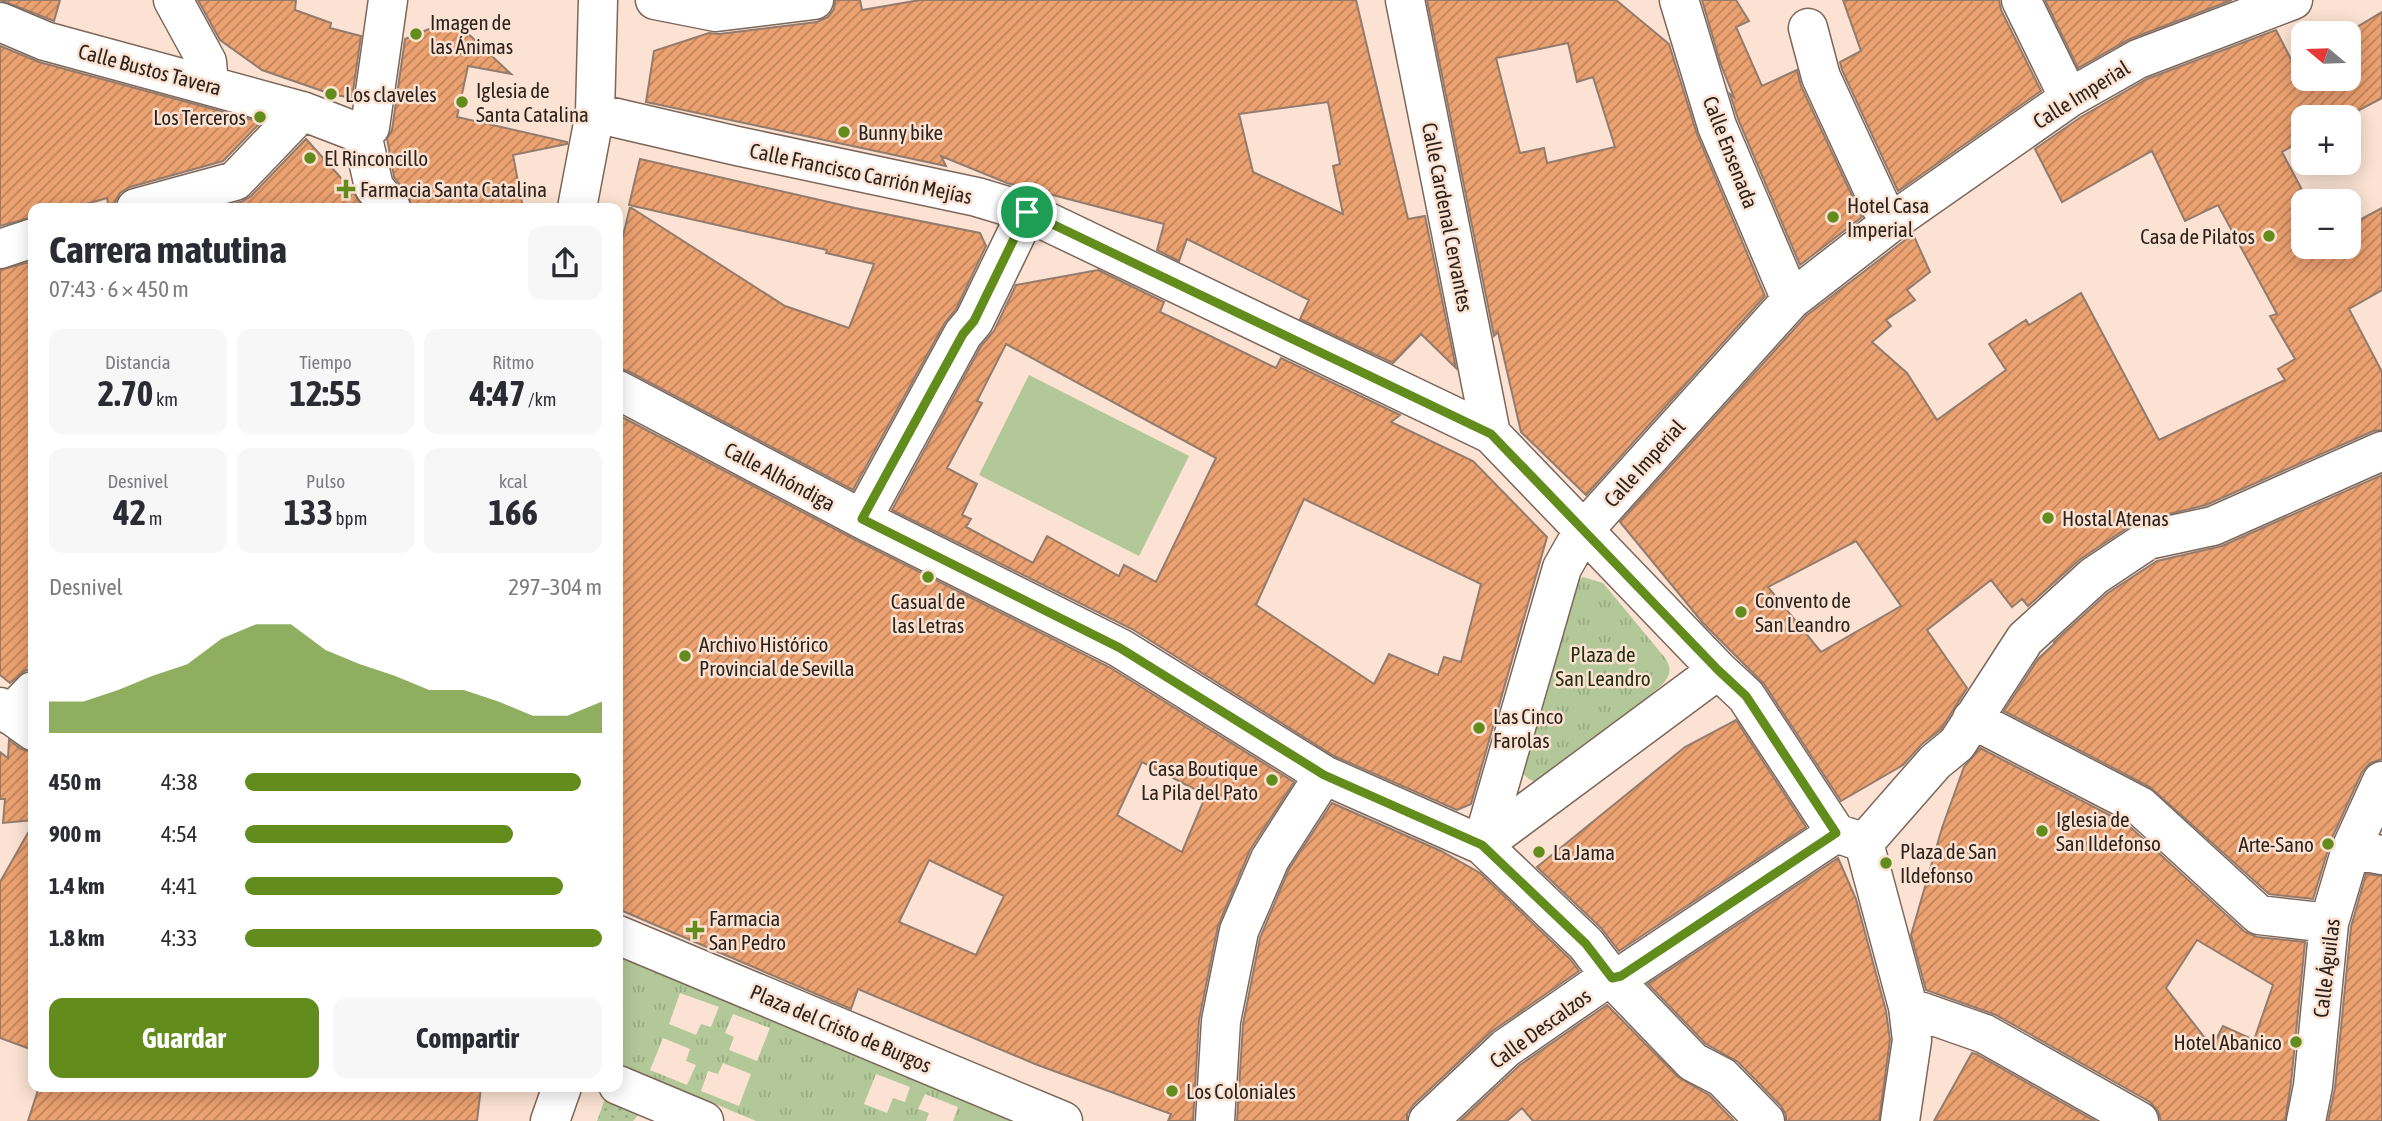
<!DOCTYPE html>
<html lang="es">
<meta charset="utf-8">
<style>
body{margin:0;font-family:"Asap Condensed",sans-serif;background:#f7f7f7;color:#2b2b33;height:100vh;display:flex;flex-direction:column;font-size:26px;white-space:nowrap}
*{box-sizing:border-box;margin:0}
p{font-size:23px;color:#7c7c81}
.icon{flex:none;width:38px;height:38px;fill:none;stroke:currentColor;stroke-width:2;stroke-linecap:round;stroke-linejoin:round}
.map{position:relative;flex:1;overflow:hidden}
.details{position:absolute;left:28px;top:203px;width:595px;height:889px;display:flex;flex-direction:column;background:#fff;border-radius:14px;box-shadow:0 4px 18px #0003}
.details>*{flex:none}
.needle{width:46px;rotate:289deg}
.controls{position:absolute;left:2291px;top:21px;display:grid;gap:14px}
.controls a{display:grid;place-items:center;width:70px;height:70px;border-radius:14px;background:#fff;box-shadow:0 4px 18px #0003;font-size:35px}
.pin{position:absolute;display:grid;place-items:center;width:60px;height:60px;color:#fff;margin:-30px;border:4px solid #fff;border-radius:50%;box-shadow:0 2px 7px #0007}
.round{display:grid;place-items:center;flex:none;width:74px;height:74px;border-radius:14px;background:#f7f7f7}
.summary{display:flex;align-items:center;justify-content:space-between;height:119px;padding:0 21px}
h1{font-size:38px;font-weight:700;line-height:52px}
.stats{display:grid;grid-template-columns:repeat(3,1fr);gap:10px;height:119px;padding:7px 21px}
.stats div{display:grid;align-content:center;border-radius:14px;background:#f7f7f7;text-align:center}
.stats b{font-size:35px;font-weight:700}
.stats small{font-size:19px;font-weight:400}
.stats p{font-size:19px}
.chart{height:196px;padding:14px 21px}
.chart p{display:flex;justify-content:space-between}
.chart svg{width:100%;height:126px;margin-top:7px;fill:#628d1d;opacity:.7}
.primary-button{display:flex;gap:14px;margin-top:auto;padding:14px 21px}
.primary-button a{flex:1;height:80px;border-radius:14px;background:#628d1d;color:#fff;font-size:28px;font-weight:700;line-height:80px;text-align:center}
.primary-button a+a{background:#f7f7f7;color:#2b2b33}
ul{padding:0 21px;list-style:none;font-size:23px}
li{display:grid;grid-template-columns:112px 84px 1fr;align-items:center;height:52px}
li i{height:18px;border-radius:9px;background:#628d1d}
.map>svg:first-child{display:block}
</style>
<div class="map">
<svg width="2382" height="1121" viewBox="0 0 2382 1121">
<defs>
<pattern id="grass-dots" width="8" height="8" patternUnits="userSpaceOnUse" patternTransform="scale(1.75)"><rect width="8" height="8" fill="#b2c898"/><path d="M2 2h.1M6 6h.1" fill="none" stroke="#99ac83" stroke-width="1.8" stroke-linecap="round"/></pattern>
<pattern id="park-tufts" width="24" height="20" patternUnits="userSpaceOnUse" patternTransform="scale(1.75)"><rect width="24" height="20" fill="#b2c898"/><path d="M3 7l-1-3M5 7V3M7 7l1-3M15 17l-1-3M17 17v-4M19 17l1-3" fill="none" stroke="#99ac83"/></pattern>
<pattern id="building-hatch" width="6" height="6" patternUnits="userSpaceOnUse" patternTransform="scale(1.75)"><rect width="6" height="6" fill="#eca170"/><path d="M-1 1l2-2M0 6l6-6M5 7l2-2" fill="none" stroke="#bf835b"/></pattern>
</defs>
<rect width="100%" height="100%" fill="#fbe2d2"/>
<path fill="url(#grass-dots)" d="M605 1099 642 1111 633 1121H597Z"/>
<path fill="url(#park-tufts)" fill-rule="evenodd" d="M1583 577 1603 583 1666 659C1672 670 1670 675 1663 684L1550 779C1538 785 1528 782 1521 770L1571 585Z
M618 956 744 997 740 1008 1011 1121H953L958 1107 925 1094 918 1109 929 1113 926 1121H756L701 1098 696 1107 625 1074 619 1064ZM680 993 719 1007 711 1027 701 1024 696 1035 669 1024ZM733 1014 770 1028 757 1061 729 1050 734 1037 725 1033ZM663 1038 690 1049 686 1061 696 1065 687 1085 650 1070ZM723 1063 751 1074 739 1106 701 1091 708 1071 718 1074ZM876 1074 910 1087 905 1102 893 1098 887 1113 864 1104Z"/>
<path fill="#b2c898" d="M1029 375 1189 456 1139 556 979 475Z"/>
<path fill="url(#building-hatch)" stroke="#937c6e" stroke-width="2" fill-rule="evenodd" d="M0 0H60L54 21Z
M198 0H296L295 10 331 23 330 28 361 36 352 98 331 94 262 70 220 40Z
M835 0H860L862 10 920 0H1356L1408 219 1425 216 1456 368 1421 334 1393 363 1300 319 1309 300 1187 239 1179 261 1157 250 1164 224 1007 183 941 156 946 166 646 102 654 51 709 33 719 34 817 22 828 17 834 9ZM1328 102 1340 164 1333 166 1343 214 1253 172 1239 114Z
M1427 0H1616L1669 44 1697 134 1765 296 1586 495 1521 432 1498 332 1494 336ZM1568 43 1577 82 1593 77 1615 147 1547 163 1544 148 1520 153 1496 58Z
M1702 0H1736L1749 21 1736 27 1762 86 1797 70 1801 86 1862 217 1800 265 1738 119 1730 94 1734 97 1721 65Z
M1843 0H1999L2001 10 2041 91 1898 191 1842 70 1840 62 1861 51Z
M2045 0H2232L2130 39 2078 68Z
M2382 12V98L2346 117H2303V140L2282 152 2308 201H2303V247H2348V226L2382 208V290L2349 309 2382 372V430L2373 431 2206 505 2136 522 2079 560 2028 606 2022 599 2012 607 1991 580 1927 630 1967 688 1941 729 1921 745 1903 765 1841 801 1764 684 1703 623 1620 522 1806 316 1913 234 1930 272 1907 290 1915 300 1886 320 1891 326 1872 342 1907 373 1937 420 2006 370 1989 344 2026 320 2029 325 2081 293 2159 440 2285 380 2278 369 2295 359 2270 316 2277 314 2218 205 2185 221 2152 151 2062 202 2035 149 2081 117 2147 79 2276 30 2294 65 2303 59V79H2348V33H2347ZM1856 541 1901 606 1821 652 1768 587Z
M450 24 461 27 511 74 468 66 457 117 567 142V144L513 155 523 208H412L408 195 394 177 387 138 392 130 405 39 429 29Z
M0 46 39 62 261 122 223 161 130 187 120 193 115 202V208H109L107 198 72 208H33V217L0 226Z
M306 139 352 190 363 208H218L241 202 251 196Z
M640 159 855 208 980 233 986 246 956 309 944 324 853 490 628 371 618 368V256L630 207 785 306 849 328 874 264 826 253 827 250 629 205Z
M33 261V670H26L10 683 0 675V270Z
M1098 270 1164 302 1160 312 1204 333 1276 368 1281 358 1400 415 1391 422 1473 461 1547 537 1471 804 1457 810 1334 756 1132 629 892 510 981 346 994 331 1016 285ZM1006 344 1216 458 1156 582 1124 565 1119 576 1047 536 1033 563 966 527 971 519 962 515 977 484 947 468 982 403 977 401ZM1304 499 1481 584 1461 662 1444 657 1438 675 1389 654 1374 684 1256 605Z
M618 415 852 538 1109 667 1294 782 1250 850 1218 926 1199 1020 1193 1121H1168L1171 1114 1035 1064 858 989 851 1009 618 909ZM1142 762 1206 795 1182 852 1117 815ZM929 860 1004 896 976 955 899 922Z
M2382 475V759L2370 763 2362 772 2331 840 2313 899 2269 894 2150 787 2004 711 2038 659 2055 643 2054 642 2108 593 2157 561 2222 546Z
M1736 720 1806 827 1619 951 1601 928 1537 867 1685 747Z
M9 740 21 749 33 752V820L3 823 5 799H0V752L8 758Z
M1980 748 2127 824 2245 932 2257 937 2305 942 2291 1083 2285 1121H2161L2158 1111 2150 1102 1996 1015 1926 990 1911 935 1942 828 1964 767ZM2197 940 2273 985 2254 1040 2223 1026 2212 1047 2166 988Z
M1332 803 1441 851 1480 873 1570 959 1579 971 1491 1032 1413 1105 1407 1114V1121H1237L1243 1024 1260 938 1289 869Z
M33 824V1050L0 1038V882Z
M1838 858 1856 899 1886 1011 1890 1040 1879 1121H1786V1115L1781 1106 1738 1062 1706 1044 1648 984Z
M2366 874 2382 876V1121H2328L2335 1088 2351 927Z
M1607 1005 1678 1077 1709 1095 1734 1121H1533L1522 1108 1507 1121H1460L1520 1065Z
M1972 1053 1976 1054 2095 1121H1934Z
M39 1087H481L477 1121H28Z"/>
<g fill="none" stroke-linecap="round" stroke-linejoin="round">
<defs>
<path id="minor" d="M173 0 207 62 209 85
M655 0 716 12 814 0
M1405 0 1491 434
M1679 0 1717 126 1791 300
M2021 0 2069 98
M0 22 45 41 302 111 362 134
M1808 28 1821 77 1889 224
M595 113 737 146 977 197 1027 212 1491 434 1718 670 1482 845
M362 134 370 127 388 0
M362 134 374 187 391 208
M136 208 235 181 302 111
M577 208 595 113 598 0
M0 249 33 238
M618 390 862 519 1120 648 1324 775 1482 845 1586 944 1612 978 1693 1062 1722 1077 1765 1121
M862 519 963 334 974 321 1027 212
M1718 670 1746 696 1836 833 1862 842
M0 707 33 731
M10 715 33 691
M1972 719 2140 806 2259 915 2329 923
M1864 843 1935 762 1957 744 2025 639 2094 576 2148 540 2213 526 2382 451
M1864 843 1908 1007 1912 1040 1900 1121
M1482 845 1562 568 1583 531 1791 300 1889 224 2069 98 2138 59 2293 0
M2351 849 2382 855
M618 935 1063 1121
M1908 1007 1985 1034 2139 1121
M618 1085 704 1121
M550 1121 562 1087
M1215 1121 1221 1021 1239 931 1270 859 1324 775
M1428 1121 1506 1048 1603 981 1621 976 1836 833
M2306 1121 2313 1086 2329 923 2351 849 2382 781"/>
</defs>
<use href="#minor" stroke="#7d675a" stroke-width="41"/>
<use href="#minor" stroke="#fff" stroke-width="38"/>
</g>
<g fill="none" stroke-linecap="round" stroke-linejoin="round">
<defs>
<path id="route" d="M1027 212 1491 434 1718 670 1746 696 1836 833 1621 976 1612 978 1586 944 1482 845 1324 775 1120 648 862 519 963 334 974 321Z"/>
</defs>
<use href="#route" stroke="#fff" stroke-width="14"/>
<use href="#route" stroke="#628d1d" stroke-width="9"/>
</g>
<g fill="#628d1d" stroke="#fbe2d2" stroke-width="2.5">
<circle cx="416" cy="34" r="7"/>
<circle cx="331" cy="94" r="7"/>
<circle cx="462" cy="102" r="7"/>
<circle cx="260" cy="117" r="7"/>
<circle cx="844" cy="132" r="7"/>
<circle cx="310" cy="158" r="7"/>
<path d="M342.5 178.5h7v7h7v7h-7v7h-7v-7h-7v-7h7z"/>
<circle cx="1833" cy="217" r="7"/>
<circle cx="2269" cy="236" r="7"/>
<circle cx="2048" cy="518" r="7"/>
<circle cx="928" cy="577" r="7"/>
<circle cx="1741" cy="612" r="7"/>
<circle cx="685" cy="656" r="7"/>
<circle cx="1479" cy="728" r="7"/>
<circle cx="1272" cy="780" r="7"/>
<circle cx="2042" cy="831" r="7"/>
<circle cx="2328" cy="844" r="7"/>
<circle cx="1539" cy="852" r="7"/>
<circle cx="1886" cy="863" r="7"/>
<path d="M691.5 919.5h7v7h7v7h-7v7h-7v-7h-7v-7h7z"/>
<circle cx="2296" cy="1042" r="7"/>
<circle cx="1172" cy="1091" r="7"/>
</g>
<g text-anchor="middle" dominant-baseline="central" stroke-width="5" stroke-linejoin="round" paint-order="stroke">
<g font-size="21" fill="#2c231d" stroke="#fbe2d2" text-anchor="start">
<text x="430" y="22">Imagen de<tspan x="430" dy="24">las Ánimas</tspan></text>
<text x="476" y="90">Iglesia de<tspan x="476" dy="24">Santa Catalina</tspan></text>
<text x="345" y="94">Los claveles</text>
<text x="246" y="117" text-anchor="end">Los Terceros</text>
<text x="858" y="132">Bunny bike</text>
<text x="324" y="158">El Rinconcillo</text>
<text x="360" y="189">Farmacia Santa Catalina</text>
<text x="1847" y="205">Hotel Casa<tspan x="1847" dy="24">Imperial</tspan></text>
<text x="2255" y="236" text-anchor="end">Casa de Pilatos</text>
<text x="2062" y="518">Hostal Atenas</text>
<text x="1755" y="600">Convento de<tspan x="1755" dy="24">San Leandro</tspan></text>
<text x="928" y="601" text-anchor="middle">Casual de<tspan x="928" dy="24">las Letras</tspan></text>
<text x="699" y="644">Archivo Histórico<tspan x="699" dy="24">Provincial de Sevilla</tspan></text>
<text x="1493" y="716">Las Cinco<tspan x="1493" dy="24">Farolas</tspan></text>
<text x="1258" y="768" text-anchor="end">Casa Boutique<tspan x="1258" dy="24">La Pila del Pato</tspan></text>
<text x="2056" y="819">Iglesia de<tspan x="2056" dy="24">San Ildefonso</tspan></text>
<text x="2314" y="844" text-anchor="end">Arte-Sano</text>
<text x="1900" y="851">Plaza de San<tspan x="1900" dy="24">Ildefonso</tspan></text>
<text x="1553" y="852">La Jama</text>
<text x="709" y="918">Farmacia<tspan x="709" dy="24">San Pedro</tspan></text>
<text x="2282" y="1042" text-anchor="end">Hotel Abanico</text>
<text x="1186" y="1091">Los Coloniales</text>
</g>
<g font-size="21" fill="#2c231d" stroke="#fbe2d2">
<text transform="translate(150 69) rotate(15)">Calle Bustos Tavera</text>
<text transform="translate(2081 94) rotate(-32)">Calle Imperial</text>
<text transform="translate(1731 152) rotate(69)">Calle Ensenada</text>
<text transform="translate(861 173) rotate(12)">Calle Francisco Carrión Mejías</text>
<text transform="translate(1448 217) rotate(79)">Calle Cardenal Cervantes</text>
<text transform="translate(1644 463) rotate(-48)">Calle Imperial</text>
<text transform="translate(780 476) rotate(28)">Calle Alhóndiga</text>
<text transform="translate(2326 968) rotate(-83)">Calle Águilas</text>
<text transform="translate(841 1028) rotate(23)">Plaza del Cristo de Burgos</text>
<text transform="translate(1540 1028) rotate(-36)">Calle Descalzos</text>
</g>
<g font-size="21" fill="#243110" stroke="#fbe2d2">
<text x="1603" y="654">Plaza de<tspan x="1603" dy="24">San Leandro</tspan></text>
</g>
</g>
</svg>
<div class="controls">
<a><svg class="needle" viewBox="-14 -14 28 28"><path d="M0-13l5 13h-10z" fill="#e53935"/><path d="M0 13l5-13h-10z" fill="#7c7c81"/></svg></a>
<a>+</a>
<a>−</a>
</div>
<div class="pin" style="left:1027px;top:212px;background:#1e9e55"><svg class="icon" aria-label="arrive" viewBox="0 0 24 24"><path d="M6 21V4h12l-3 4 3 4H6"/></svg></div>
<section class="details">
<div class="summary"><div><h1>Carrera matutina</h1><p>07:43 · 6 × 450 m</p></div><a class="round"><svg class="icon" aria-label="share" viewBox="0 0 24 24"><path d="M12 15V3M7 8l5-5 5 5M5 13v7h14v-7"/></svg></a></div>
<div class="stats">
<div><p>Distancia</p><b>2.70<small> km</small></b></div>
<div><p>Tiempo</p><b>12:55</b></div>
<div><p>Ritmo</p><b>4:47<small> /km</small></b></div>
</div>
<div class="stats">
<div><p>Desnivel</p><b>42<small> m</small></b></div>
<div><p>Pulso</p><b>133<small> bpm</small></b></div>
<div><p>kcal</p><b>166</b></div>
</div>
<div class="chart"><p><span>Desnivel</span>297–304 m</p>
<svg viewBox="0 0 160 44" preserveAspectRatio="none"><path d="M0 44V33L10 33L20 29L30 24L40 20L50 11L60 6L70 6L80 15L90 20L100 24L110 29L120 29L130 33L140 38L150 38L160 33V44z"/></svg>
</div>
<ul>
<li><b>450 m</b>4:38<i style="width:94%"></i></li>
<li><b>900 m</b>4:54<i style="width:75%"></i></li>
<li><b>1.4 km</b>4:41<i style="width:89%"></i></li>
<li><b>1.8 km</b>4:33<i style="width:100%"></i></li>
</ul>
<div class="primary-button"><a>Guardar</a><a>Compartir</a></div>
</section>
</div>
